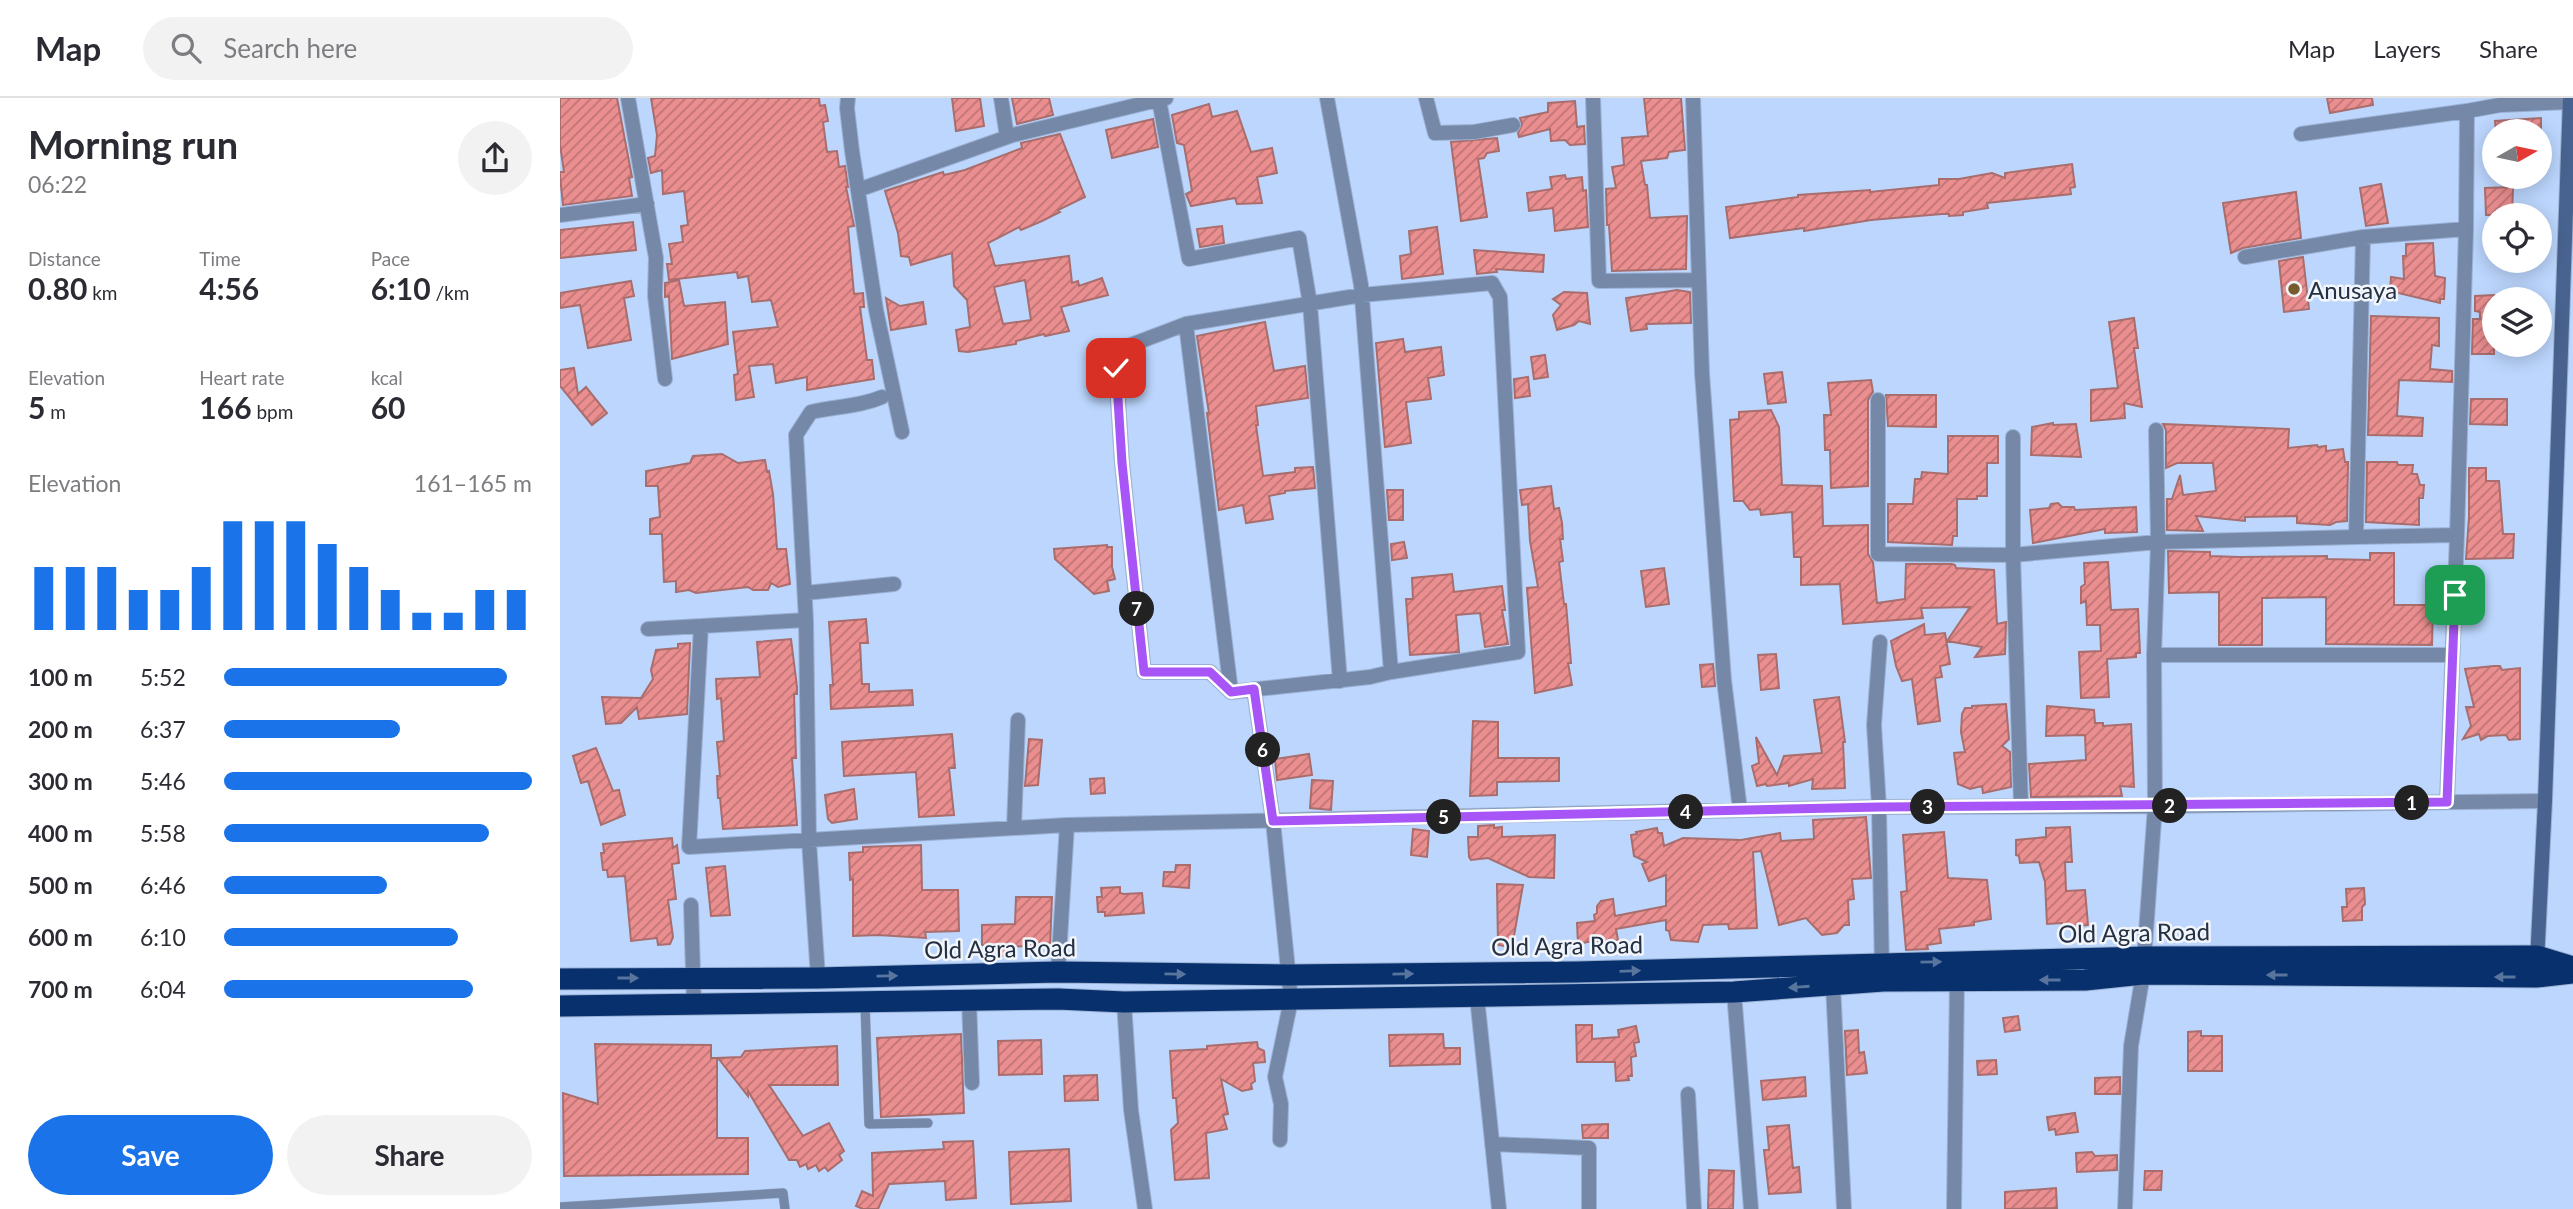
<!DOCTYPE html>
<meta charset="utf-8">
<style>
body{margin:0;font-family:Lato,sans-serif;background:#f2f2f3;color:#2b2b33;height:100vh;display:flex;flex-direction:column;font-size:26px;white-space:nowrap}
*{box-sizing:border-box;margin:0}
p{font-size:23px;color:#7c7c81}
.icon{flex:none;width:38px;height:38px;fill:none;stroke:currentColor;stroke-width:2;stroke-linecap:round;stroke-linejoin:round}
.map{position:relative;flex:1;overflow:hidden}
.details{display:flex;flex-direction:column;background:#fff;width:560px}
.details>*{flex:none}
.needle{width:46px;rotate:81deg}
.buttons{position:absolute;left:1922px;top:21px;display:grid;gap:14px}
.buttons a{display:grid;place-items:center;width:70px;height:70px;border-radius:50%;background:#fff;box-shadow:0 4px 18px #0003;font-size:35px}
.pin{position:absolute;display:grid;place-items:center;width:60px;height:60px;color:#fff;margin:-30px;border-radius:14px;box-shadow:0 4px 10px #0006}
.km{position:absolute;width:35px;height:35px;margin:-18px;border-radius:50%;background:#222;color:#fff;font-size:19px;line-height:35px;text-align:center}
.round{display:grid;place-items:center;flex:none;width:74px;height:74px;border-radius:37px;background:#f2f2f3}
.head{display:flex;align-items:center;justify-content:space-between;height:119px;padding:0 28px}
h1{font-size:38px;font-weight:700;line-height:52px}
.figures{display:grid;grid-template-columns:repeat(3,1fr);gap:10px;height:119px;padding:7px 28px}
.figures div{display:grid;align-content:center}
.figures b{font-size:30px;font-weight:700}
.figures small{font-size:19px;font-weight:400}
.figures p{font-size:19px}
.chart{height:196px;padding:14px 28px}
.chart p{display:flex;justify-content:space-between}
.chart svg{width:100%;height:126px;margin-top:7px;stroke:#1a73e8;stroke-width:6}
.primary-button{display:flex;gap:14px;margin-top:auto;padding:14px 28px}
.primary-button a{flex:1;height:80px;border-radius:42px;background:#1a73e8;color:#fff;font-size:28px;font-weight:700;line-height:80px;text-align:center}
.primary-button a+a{background:#f2f2f3;color:#2b2b33}
ul{padding:0 28px;list-style:none;font-size:23px}
li{display:grid;grid-template-columns:112px 84px 1fr;align-items:center;height:52px}
li i{height:18px;border-radius:9px;background:#1a73e8}
header{display:flex;align-items:center;gap:42px;box-sizing:border-box;height:98px;padding:0 35px;background:#fff;border-bottom:2px solid #e1e1e2}
header strong{font-size:33px}
nav{display:flex;gap:38px;margin-inline-start:auto;font-size:24px}
.search{width:490px;height:63px;background:#f2f2f3;display:flex;align-items:center;gap:18px;box-sizing:border-box;padding:0 24px;border-radius:38px;color:#7c7c81;font-size:26px}
main{display:flex;flex:1;min-height:0}
.map>svg:first-child{display:block}
</style>
<header>
<strong>Map</strong>
<div class="search"><svg class="icon" aria-label="search" viewBox="0 0 24 24"><circle cx="10" cy="10" r="6"/><path d="M15 15l6 6"/></svg>Search here</div>
<nav><a>Map</a><a>Layers</a><a>Share</a></nav>
</header>
<main>
<section class="details">
<div class="head"><div><h1>Morning run</h1><p>06:22</p></div><a class="round"><svg class="icon" aria-label="share" viewBox="0 0 24 24"><path d="M12 15V3M7 8l5-5 5 5M5 13v7h14v-7"/></svg></a></div>
<div class="figures">
<div><p>Distance</p><b>0.80<small> km</small></b></div>
<div><p>Time</p><b>4:56</b></div>
<div><p>Pace</p><b>6:10<small> /km</small></b></div>
</div>
<div class="figures">
<div><p>Elevation</p><b>5<small> m</small></b></div>
<div><p>Heart rate</p><b>166<small> bpm</small></b></div>
<div><p>kcal</p><b>60</b></div>
</div>
<div class="chart"><p><span>Elevation</span>161–165 m</p>
<svg viewBox="0 0 160 44" preserveAspectRatio="none"><path d="M5 44V22M15 44V22M25 44V22M35 44V30M45 44V30M55 44V22M65 44V6M75 44V6M85 44V6M95 44V14M105 44V22M115 44V30M125 44V38M135 44V38M145 44V30M155 44V30"/></svg>
</div>
<ul>
<li><b>100 m</b>5:52<i style="width:92%"></i></li>
<li><b>200 m</b>6:37<i style="width:57%"></i></li>
<li><b>300 m</b>5:46<i style="width:100%"></i></li>
<li><b>400 m</b>5:58<i style="width:86%"></i></li>
<li><b>500 m</b>6:46<i style="width:53%"></i></li>
<li><b>600 m</b>6:10<i style="width:76%"></i></li>
<li><b>700 m</b>6:04<i style="width:81%"></i></li>
</ul>
<div class="primary-button"><a>Save</a><a>Share</a></div>
</section>
<div class="map">
<svg width="2013" height="1111" viewBox="0 0 2013 1111">
<defs>
<pattern id="building-hatch" width="6" height="6" patternUnits="userSpaceOnUse" patternTransform="scale(1.75)"><rect width="6" height="6" fill="#eb8e8f"/><path d="M-1 1l2-2M0 6l6-6M5 7l2-2" fill="none" stroke="#be7476"/></pattern>
</defs>
<rect width="100%" height="100%" fill="#bcd6fd"/>
<path fill="url(#building-hatch)" stroke="#a96d6d" stroke-width="2" fill-rule="evenodd" d="M0 0H57L72 79 69 80 72 98 3 107 0 78V74H4L0 47Z
M91 0H259L260 8 265 7 268 23 263 24 267 54 277 53 279 69 285 68 288 89H286L294 128 288 129 294 196 303 195 304 209H300L307 262H312L314 281 247 292V279L216 285 213 266 189 268 194 299 176 302 174 277 178 276 173 234 218 229 211 202 192 204 188 178 178 180 177 174 109 182 107 166H112L109 146 123 144 121 128 128 127 124 93 103 96 102 72 91 75 88 60 95 58 97 37Z
M392 0H420L424 28 396 33Z
M452 0H489L493 17 457 26Z
M1084 0H1121L1125 52 1109 54 1107 60 1081 63 1085 87H1087L1090 120 1127 118 1126 171 1052 173 1049 127H1047L1046 91 1056 90 1052 69 1064 67 1062 40 1088 38Z
M1767 0H1812L1813 7 1770 15Z
M1015 3 1017 29 1024 28 1025 46 1010 47 1005 42 991 43 990 31 959 39 958 35 962 26 960 20 988 14V5Z
M649 6 652 19 677 13 691 54 712 50 717 75 697 79 702 105 677 106 675 100 631 108 626 96 632 93 624 47 617 45 612 17Z
M1981 20V33H1936L1935 23Z
M593 21 598 49 552 60 546 32Z
M500 36 525 99 498 112 500 114 482 123 461 132 459 129 428 145 435 168 509 158 512 185 518 183 519 188 542 180 548 197 501 209 509 233 485 238 484 236 456 243V246L408 254 399 253 396 232 410 229 407 202 394 188 392 155 351 167 349 159 341 158 338 135 325 93 383 74 384 77 405 72 462 50 461 45ZM465 182 471 222 443 226 434 189Z
M937 40 939 53 927 55 924 60 918 61 927 119 901 123 891 44Z
M1512 66 1515 89 1510 90 1511 96 1427 105 1428 110 1403 114V117L1389 118V116H1382L1311 122 1244 133V130L1170 140 1166 109 1238 99V97L1310 92V94L1379 87V81H1399L1432 75 1445 80V75Z
M1005 77 1006 81 1022 79 1023 93 1026 92 1028 129 995 133 993 110 969 113 967 95 992 91 990 79Z
M1821 86 1828 125 1806 128 1800 90Z
M1953 89 1952 117H1926L1925 90Z
M1736 94 1741 140 1683 150 1671 155 1663 105Z
M73 124 76 152 0 160V132Z
M662 128 664 145 640 149 637 131Z
M877 129 883 176 842 181 840 158 851 156 849 133Z
M1873 145 1875 178 1885 180 1884 201H1880V205L1830 193 1831 179 1844 181 1843 158H1846V146Z
M914 152 984 157 983 174 936 171 937 174 917 176Z
M1743 159 1749 211 1724 214 1719 163Z
M119 182 124 208 165 204 168 246 112 261 109 198 105 199V185Z
M71 183 74 198 64 200 71 242 28 250 20 207 0 210V195Z
M1117 192 1130 194 1131 225 1086 226 1087 231 1071 233 1066 200Z
M1004 194 1027 195 1030 226 1019 223 1014 227 997 232 993 217 1001 207 993 201Z
M1934 197V256H1912L1913 221H1920V214L1915 213V198Z
M326 200 340 208 363 204 366 226 331 232Z
M1811 218 1879 220V248L1872 247 1870 271 1892 273V284L1839 282 1837 318 1863 320 1862 338 1808 337Z
M1574 220 1578 250H1574L1582 309 1564 305 1565 320 1531 323V292L1558 290 1549 224Z
M705 224 714 273 745 268 748 300 696 308 698 327H696L703 378 735 374V370L753 369 755 390 725 393V395L709 398 713 421 686 425 683 407 659 412 647 315H649L637 238Z
M843 241 845 254 881 249 884 277 868 280 871 301 846 304 851 345 825 349 816 245Z
M985 257 988 279 974 281 971 259Z
M14 270 18 296 26 289 47 315 32 327 0 288V272Z
M1222 274 1226 304 1208 306 1204 276Z
M968 279 970 298 955 300 954 281Z
M1311 282 1313 294 1308 302V388L1271 390 1270 352H1265L1264 317H1271L1268 285Z
M1326 297H1376V329L1328 328Z
M1911 301H1947V327L1910 326Z
M1211 312 1219 329 1222 387 1262 388 1263 428 1308 427V456L1313 464 1317 505 1345 501 1346 466H1392L1395 467 1396 470 1434 472 1437 526 1446 524 1445 556 1415 559 1422 549 1387 543 1410 509 1361 510 1363 520 1283 526 1280 486 1241 487V459H1234L1232 414 1201 417 1200 411 1190 412 1183 403H1174L1170 322 1179 321V314Z
M1493 325V327L1516 326 1521 359 1471 357 1472 329Z
M1603 326 1729 331 1728 350 1757 347 1758 349 1766 348V353L1783 351 1785 364H1788L1787 423 1776 424 1770 427 1737 425V418L1685 419V423L1636 418 1643 433 1607 432V401H1612L1620 377 1623 397 1656 393 1653 365H1617L1606 370V332Z
M1388 338H1438V365H1427V398H1417V401H1397V438H1393L1392 447 1328 444V406H1353L1355 381H1361L1362 374 1388 376Z
M162 356 178 365 205 362 207 374 209 373 213 396 217 451H226L230 486 218 489 211 485 208 492H193L188 489 136 495 129 492 116 494V483L104 484 102 436H90V421L100 419 98 388H86V373L130 365 133 358Z
M1807 364H1837L1838 367H1853L1852 376H1857L1860 387H1864L1863 400H1859V427L1806 424Z
M1909 370H1926V383H1939L1943 436H1954L1953 460 1906 461 1909 419Z
M991 388 994 411 999 410 1002 425 1003 441H1000L1003 463 999 464 1004 506H1006L1011 565H1008L1012 587 975 595 967 490 978 489 970 443 968 406 962 407 960 392Z
M827 392H843V422H829Z
M1498 405 1502 409H1514L1515 412 1576 409 1577 434 1545 435V431L1473 445 1470 412 1489 410 1491 406Z
M844 444 847 460 832 462 831 446Z
M547 447V449H552V469L555 481 547 483 549 493 534 496 495 461 494 451Z
M1608 453 1650 454V458L1679 459 1767 458V461L1810 462V455H1834V507H1873L1872 547 1766 546V499L1702 500V547H1659V494L1609 495Z
M1548 464 1551 512 1578 511 1580 555H1576V559L1547 561 1549 599 1521 600 1519 554 1541 553 1540 527H1527L1526 503 1521 505V489L1525 486 1524 465Z
M1104 470 1109 506 1086 509 1081 473Z
M892 476 894 494 942 488 945 512H942L948 546 925 549 920 515 896 517 899 554 850 557 846 501H853L852 480Z
M306 521 308 545H300L302 586H309V594L352 592 353 607 271 611 270 587H273L269 524Z
M1364 526 1365 537 1385 535 1390 566 1380 568 1382 579 1375 580 1380 623 1358 626 1352 581 1342 583 1336 568 1331 543Z
M231 541 237 589V596H234L236 660H232L237 727 163 731 160 700H158L157 678H160L157 644 164 643 161 600 157 601 156 581 200 579 197 544Z
M130 545 127 616 79 621 77 609 61 625 46 626 42 599 81 600 93 581 91 572 96 552 118 550V546Z
M1216 556 1219 590 1201 592 1198 557Z
M1153 566 1155 588 1142 589 1140 567Z
M1934 568H1940L1942 572 1960 570V641L1949 642 1946 637 1928 638 1921 642 1919 636 1903 641 1911 628 1906 609H1914L1905 571Z
M1279 599 1285 644H1283L1285 690 1252 691 1253 681 1229 688V685L1207 688 1206 686 1197 688 1192 668 1199 665 1196 639 1217 677 1224 658 1262 655 1254 602Z
M1446 606 1449 641 1442 648 1450 654 1451 689 1423 695 1422 688 1410 691 1398 686 1394 655 1405 654 1401 634 1402 616 1405 610H1412V608Z
M1487 608 1534 612 1535 625H1543V628L1571 626 1574 689 1560 688 1562 698 1471 699 1469 666 1526 662 1525 637 1486 638Z
M913 623 938 624V660H999V683L937 684V697L910 698Z
M392 636 395 670H389L394 717 359 719 356 674 284 678 282 644Z
M469 641 482 642 478 687 465 688Z
M36 650 53 693 59 692 65 717 41 727 28 683 21 685 13 658Z
M749 656 752 677 717 682 715 661Z
M544 680 545 695 531 696 530 681Z
M752 682 773 683 771 712 750 710Z
M294 691 297 721 272 725 268 721 265 697Z
M1306 719 1311 780 1292 781 1294 801 1288 802 1289 827H1284L1277 835 1262 837 1246 820 1219 827 1201 753 1193 754 1197 830 1169 831 1168 826 1143 827 1138 844 1111 842 1109 833 1106 832V822L1056 831 1058 842 1038 844 1037 842 1018 846 1017 825 1035 823 1034 817 1037 815V808L1041 803 1053 801 1055 818 1106 808V777L1089 783 1082 766 1087 764 1074 758 1071 737 1077 736 1076 734 1097 730 1098 735H1102L1104 748 1123 740 1181 742 1220 735 1221 743 1254 741 1253 722Z
M934 727V730L942 729V739L995 737 994 780 969 779 928 760 911 762 909 759 908 739H918V728Z
M1510 729 1512 764H1505L1506 793 1525 792 1528 827 1502 831V825L1487 826 1485 784 1479 764 1460 765 1459 758 1456 757V742L1486 739V730Z
M853 731 869 733 867 759 851 757Z
M1384 734 1388 780 1427 782 1431 821 1414 824V827L1379 831 1381 845 1367 847 1368 851 1346 852 1341 794 1347 793 1343 737Z
M112 740 113 750 117 747 119 765 112 766 116 801 108 802 113 839 110 846 98 847 97 840 71 843 65 778 48 779 47 772H43L41 755H44L43 746Z
M361 747 362 792H398L399 833 365 834 366 840 318 837 293 838V781L290 782 289 755 303 754V749Z
M616 767H630L629 790 603 788 604 774H615Z
M165 768 170 817 151 818 146 770Z
M937 786 963 787 952 849 938 847Z
M560 789V795L564 796 582 795 584 815 545 818V814H538L537 799H542L541 790Z
M1804 790 1805 806 1802 809V822L1783 823 1782 809H1787L1786 791Z
M456 799H492L490 849 450 848V858H433V847H422V827L455 826Z
M1458 918 1460 932 1445 934 1443 920Z
M1016 927H1032V941L1059 939 1058 932 1076 928 1079 944 1074 945 1076 958 1071 959 1072 978H1068L1069 982 1056 983 1055 964H1017Z
M1298 932 1299 955 1304 954 1307 975 1287 977 1285 933Z
M1641 933V938H1662V973H1628V934Z
M401 936 404 1015 321 1019 317 940Z
M883 936 884 950H900V966L830 968 829 937Z
M481 942 482 976 439 977 438 943Z
M697 944 698 950 704 953 705 964 693 965 695 983 691 986 692 991 682 993 661 981 668 1016 663 1017 667 1031 646 1035 649 1080 615 1082 611 1032 618 1025 616 1000H613L610 953 647 951V948Z
M35 946 151 947V960H157V1040H188V1076L4 1078 3 995 38 1006Z
M277 948 278 987H209L243 1038 269 1025 284 1053 279 1057 282 1062 268 1073 265 1069 259 1073 256 1067 248 1071 246 1066 240 1069 237 1062H229L188 993V998L158 960 181 959 185 953Z
M1436 962 1437 976 1418 977 1417 963Z
M537 977 538 1002 505 1003 504 978Z
M1245 979 1246 998 1203 1002 1201 983Z
M1560 979V996H1535V980Z
M1515 1015 1518 1034 1496 1037 1495 1031 1489 1032 1487 1019Z
M1048 1026V1040H1023L1022 1027Z
M1229 1027 1233 1070 1239 1069 1241 1094 1209 1096 1204 1052H1209L1207 1029Z
M413 1043 416 1100 386 1102 385 1083 329 1086 318 1111H303L296 1108 302 1093 313 1098 312 1055 384 1051 383 1044Z
M509 1051 511 1103 451 1106 449 1054Z
M1532 1054 1535 1058 1557 1057V1072L1517 1074 1516 1055Z
M1149 1072 1174 1073 1173 1111H1148Z
M1585 1073H1602L1601 1092H1584Z
M1496 1090 1497 1110 1445 1111V1094Z"/>
<g fill="none" stroke-linecap="round" stroke-linejoin="round">
<defs>
<path id="lane" d="M305 905 309 1026 368 1025
M0 1109 223 1095 225 1111"/>
<path id="street" d="M68 0 96 160 95 198 105 281
M288 0 287 10 292 53 316 212 342 334
M441 0 447 39
M767 0 801 187 831 574
M866 0 875 35 914 34 953 27
M1033 0 1039 183 1139 182
M1133 0 1142 275 1164 582 1180 712
M599 2 629 161 739 140 750 206 780 583
M1741 36 1907 13
M298 92 453 37 606 0
M0 117 87 106
M1803 139 1906 131
M932 185 940 199 958 554 831 574 810 579 671 594 650 574H584L562 365 556 270 560 251 626 226 802 197Z
M626 226 671 594
M1318 302V456L1453 457V339
M1796 439 1897 437 1906 131 1907 13 1940 7 2010 4
M245 495 334 486
M141 528 129 749 507 727 498 874
M88 531 246 522
M1320 544 1314 627 1319 709 1322 874
M1594 557H1892
M694 591 713 723 731 902 715 979 721 1006 720 1042
M1887 704 1897 437
M1461 708 1453 457 1598 444 1596 332
M507 727 1319 709 1595 708 1985 703
M454 730 458 622
M131 807 134 908
M258 880 249 743 246 522 236 337 251 314C276 308 299 309 322 299
M1273 887 1284 1111
M1174 894 1191 1111
M917 899 939 1111
M409 902 412 985
M564 904 571 1012 585 1111
M1128 996 1134 1111
M932 1046 1029 1050V1111
M1394 1111 1397 882
M1565 1111 1571 948 1583 876 1595 708 1594 557 1598 444 1796 439 1803 139 1685 159"/>
<path id="secondary" d="M1977 864 1985 703 2010 0"/>
<path id="highway" d="M0 881 258 880 498 874 728 877 1017 874 1585 859 1977 858 2013 869
M0 908 498 901 564 904 1174 894 1323 883 1525 882 1583 876 1976 879 2013 875"/>
</defs>
<use href="#lane" stroke="#9bb1d4" stroke-width="10"/>
<use href="#street" stroke="#9bb1d4" stroke-width="16"/>
<use href="#secondary" stroke="#9bb1d4" stroke-width="16"/>
<use href="#highway" stroke="#9bb1d4" stroke-width="23"/>
<use href="#lane" stroke="#7588a7" stroke-width="9"/>
<use href="#street" stroke="#7588a7" stroke-width="14"/>
<use href="#secondary" stroke="#48638f" stroke-width="14"/>
<use href="#highway" stroke="#07306c" stroke-width="21"/>
</g>
<defs><path id="oneway-solid" d="M-6-.8H1V-3.2L6.5 0L1 3.2V.8H-6Z" transform="scale(1.75)"/></defs>
<g fill="#59759e">
<use href="#oneway-solid" transform="translate(1371 864) rotate(-1)"/>
<use href="#oneway-solid" transform="translate(1070 873) rotate(-2)"/>
<use href="#oneway-solid" transform="translate(615 876) rotate(1)"/>
<use href="#oneway-solid" transform="translate(843 876) rotate(-1)"/>
<use href="#oneway-solid" transform="translate(1717 877) rotate(-180)"/>
<use href="#oneway-solid" transform="translate(327 878) rotate(-1)"/>
<use href="#oneway-solid" transform="translate(1945 879) rotate(-180)"/>
<use href="#oneway-solid" transform="translate(68 880)"/>
<use href="#oneway-solid" transform="translate(1490 882) rotate(-180)"/>
<use href="#oneway-solid" transform="translate(1239 889) rotate(176)"/>
</g>
<g fill="none" stroke-linecap="round" stroke-linejoin="round">
<defs>
<path id="route" d="M556 270 562 365 584 574H650L671 594 694 591 713 723 1319 709 1887 704 1895 497"/>
</defs>
<use href="#route" stroke="#fff" stroke-width="14"/>
<use href="#route" stroke="#a855f7" stroke-width="9"/>
</g>
<circle fill="#765b2d" stroke="#f2f5fa" stroke-width="2.5" cx="1734" cy="191" r="7"/>
<g text-anchor="middle" dominant-baseline="central" stroke-width="5" stroke-linejoin="round" paint-order="stroke">
<g font-size="24" fill="#243044" stroke="#f2f5fa" text-anchor="start">
<text x="1748" y="191">Anusaya</text>
</g>
<g font-size="24" fill="#243044" stroke="#f2f5fa">
<text transform="translate(1574 834) rotate(-1)">Old Agra Road</text>
<text transform="translate(1007 847) rotate(-1)">Old Agra Road</text>
<text transform="translate(440 850) rotate(-1)">Old Agra Road</text>
</g>
</g>
</svg>
<div class="buttons">
<a><svg class="needle" viewBox="-14 -14 28 28"><path d="M0-13l5 13h-10z" fill="#e53935"/><path d="M0 13l5-13h-10z" fill="#7c7c81"/></svg></a>
<a><svg class="icon" aria-label="locate" viewBox="0 0 24 24"><circle cx="12" cy="12" r="6"/><path d="M12 2v4M12 18v4M2 12h4M18 12h4"/></svg></a>
<a><svg class="icon" aria-label="layers" viewBox="0 0 24 24"><path d="M12 4l9 5-9 5-9-5zM3 14l9 5 9-5"/></svg></a>
</div>
<div class="pin" style="left:1895px;top:497px;background:#1e9e55"><svg class="icon" aria-label="arrive" viewBox="0 0 24 24"><path d="M6 21V4h12l-3 4 3 4H6"/></svg></div>
<div class="pin" style="left:556px;top:270px;background:#d93025"><svg class="icon" aria-label="check" viewBox="0 0 24 24"><path d="M5 12l5 5 9-10"/></svg></div>
<b class="km" style="left:1852px;top:705px">1</b>
<b class="km" style="left:1610px;top:708px">2</b>
<b class="km" style="left:1368px;top:709px">3</b>
<b class="km" style="left:1126px;top:714px">4</b>
<b class="km" style="left:884px;top:719px">5</b>
<b class="km" style="left:703px;top:652px">6</b>
<b class="km" style="left:577px;top:511px">7</b>
</div>
</main>
